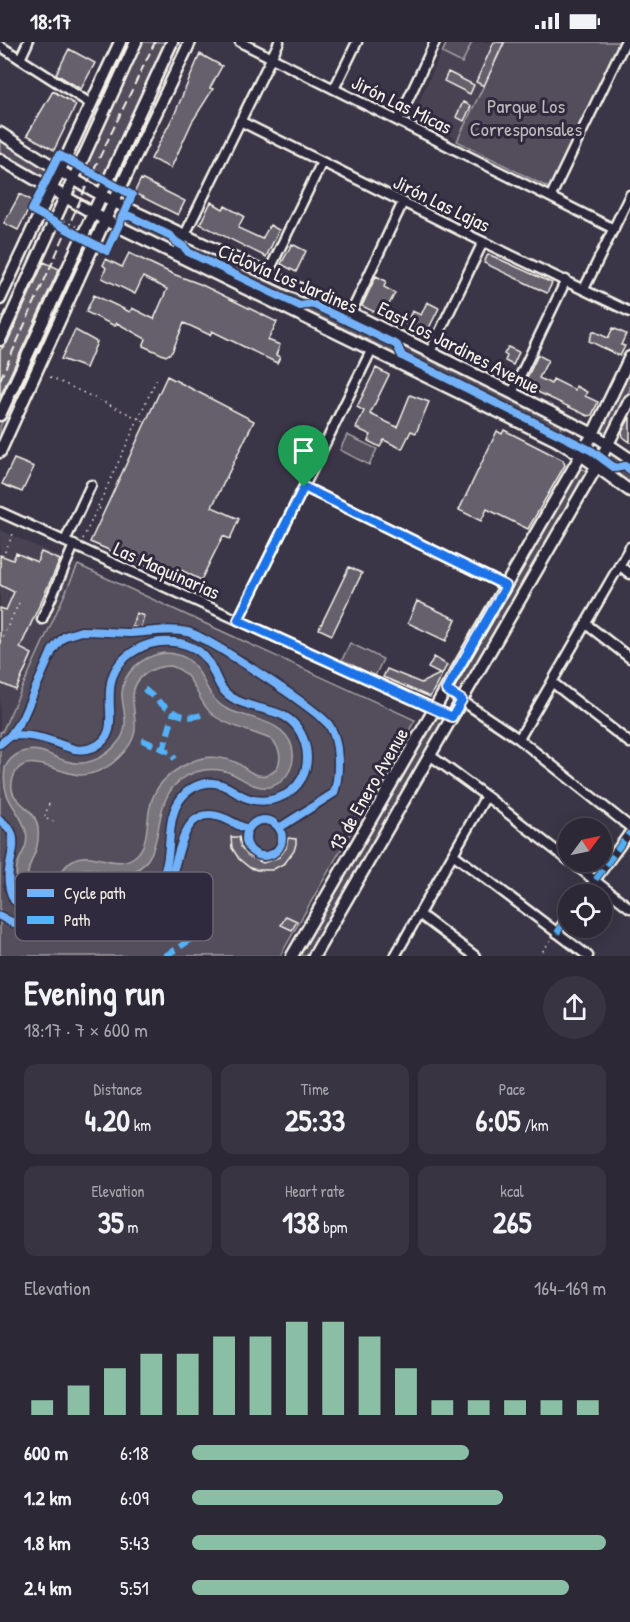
<!DOCTYPE html>
<meta charset="utf-8">
<style>
body{margin:0;font-family:"Patrick Hand",sans-serif;background:#383441;color:#f1f3f6;height:100vh;display:flex;flex-direction:column;font-size:22px;white-space:nowrap}
*{box-sizing:border-box;margin:0}
p{font-size:20px;color:#a6a6ad}
.icon{flex:none;width:33px;height:33px;fill:none;stroke:currentColor;stroke-width:2;stroke-linecap:round;stroke-linejoin:round}
.map{position:relative;height:914px;overflow:hidden}
.sheet{display:flex;flex-direction:column;background:#2c2835;flex:1}
.sheet>*{flex:none}
.needle{width:39px;rotate:57deg}
.controls{position:absolute;left:558px;top:776px;display:grid;gap:12px}
.controls a{display:grid;place-items:center;width:54px;height:54px;border-radius:50%;background:#2c2835;box-shadow:0 3px 15px #0003,0 0 0 2px #484450;font-size:30px}
.pin{position:absolute;display:grid;place-items:center;width:51px;height:51px;color:#fff;margin:-62px -26px;border-radius:50% 50% 50% 0;rotate:-45deg;box-shadow:0 0 6px #0007}
.pin .icon{rotate:45deg}
.round{display:grid;place-items:center;flex:none;width:63px;height:63px;border-radius:32px;background:#383441}
.summary{display:flex;align-items:center;justify-content:space-between;height:102px;padding:0 24px}
h1{font-size:33px;font-weight:800;line-height:45px}
.metrics{display:grid;grid-template-columns:repeat(3,1fr);gap:9px;height:102px;padding:6px 24px}
.metrics div{display:grid;align-content:center;border-radius:12px;background:#383441;text-align:center}
.metrics b{font-size:30px;font-weight:800}
.metrics small{font-size:16px;font-weight:400}
.metrics p{font-size:16px}
.chart{height:168px;padding:12px 24px}
.chart p{display:flex;justify-content:space-between}
.chart svg{width:100%;height:108px;margin-top:6px;stroke:#8abfa5;stroke-width:6}
ul{padding:0 24px;list-style:none;font-size:20px}
li{display:grid;grid-template-columns:96px 72px 1fr;align-items:center;height:45px}
li i{height:15px;border-radius:8px;background:#8abfa5}
.status{display:flex;justify-content:space-between;align-items:center;height:42px;padding:0 30px;background:#2c2835;direction:ltr}
.status svg{height:16px;fill:currentColor}
.map>svg:first-child{display:block}
</style>
<div class="status"><b>18:17</b><svg viewBox="0 0 49 12"><path d="M0 12V9h3v3zM5 12V6h3v6zM10 12V3h3v9zM15 12V0h3v12zM26 1h20v11H26zM47 4h2v5h-2z"/></svg></div>
<div class="map">
<svg width="630" height="914" viewBox="0 0 630 914">
<rect width="100%" height="100%" fill="#3b3647"/>
<filter id="ink" filterUnits="userSpaceOnUse"><feTurbulence type="fractalNoise" baseFrequency=".0167" numOctaves="2"/><feDisplacementMap in="SourceGraphic" scale="12" xChannelSelector="R" yChannelSelector="G"/><feConvolveMatrix kernelMatrix="1 2 1 2 8 2 1 2 1" color-interpolation-filters="sRGB"/></filter>
<g filter="url(#ink)">
<path fill="#484352" d="M446 0H505L457 97 413 75V73Z
M0 488 78 523 2 691 0 690Z"/>
<path fill="#534e5c" stroke="#a4a0a2" stroke-width="1.5" d="M142 0H165L100 140 80 130Z
M177 0H184L112 146 108 145Z
M447 0H472L462 21 442 11Z
M505 0H620L549 146 457 99Z
M0 98 55 131 50 141 0 110Z
M119 167 173 194 175 197 174 202 170 203 114 176Z
M189 201 561 381 562 390 556 392 363 296 184 210 183 208 186 202Z
M630 324V347L609 392 606 394 600 389Z
M23 335 27 337 0 397V384Z
M347 393 377 407 369 423 340 408Z
M611 410 630 423V442L604 422Z
M580 425 588 430 460 651 451 645Z
M78 523 415 678 280 914H0V690H2Z
M350 601 383 617 375 634 342 618Z
M436 671 447 677 311 914H296Z"/>
<path fill="#78747b" stroke="#aaa6a7" stroke-width="1.5" fill-rule="evenodd" d="M164 611C208 611 197 652 227 667 248 677 285 678 292 705 294 713 294 720 290 728 286 736 279 743 269 745 256 747 246 739 235 733 215 723 190 727 175 743 150 769 168 815 131 831 113 839 97 822 80 828 65 833 63 860 42 858 23 856 12 838 18 821 22 810 29 803 26 790 21 766 0 761 5 726 8 719 14 713 22 710 39 704 50 714 66 719 86 726 107 715 119 699 130 685 123 669 122 654 121 630 143 614 164 611ZM171 624C196 631 195 658 213 673 229 685 252 689 270 697 287 709 281 737 258 733 251 732 245 726 239 722 225 714 205 713 191 720 171 729 154 743 150 765 146 781 149 805 134 815 114 829 93 807 73 818 61 824 55 848 39 845 16 842 35 815 37 804 39 794 39 781 33 773 23 760 7 756 13 736 23 705 60 733 81 733 98 732 113 723 124 710 142 690 133 678 133 655 133 634 154 624 171 624Z"/>
<path fill="#65616c" stroke="#f4f1e8" stroke-width="1.5" d="M494 0H504L484 44 476 40Z
M69 7 95 21 81 47 56 32Z
M200 12 222 24 210 46 213 47 192 80 171 126 151 117 175 71Z
M448 30 474 43 470 52 444 39Z
M53 49 76 63 54 108 27 93Z
M463 60 471 64 464 79 456 75Z
M141 137 185 159 178 173 134 151Z
M20 152 33 159 18 188 4 181Z
M211 160 223 167 225 164 244 174 238 186 262 197 270 183 279 188 266 215 200 182Z
M292 202 306 209 296 230 281 222Z
M129 211 173 232 200 242 277 280 268 298 280 303 276 313 280 315 277 321 212 289 210 293 184 281 172 310 166 314 143 304 146 297 117 281 115 284 86 270 94 253 130 270 132 266 154 277 167 247 143 235 135 252 102 236 106 226 103 223 106 217 122 225Z
M488 212 552 241 547 251 484 221Z
M44 220 59 227 0 355V308L7 301Z
M376 234 386 239 384 245 395 251 383 274 362 264Z
M427 260 439 266 428 288 423 290 406 282 412 269 421 273Z
M613 286 626 292 621 303 625 304 620 314 589 299 593 289 608 296Z
M75 288 97 300 86 326 61 317Z
M508 305 519 310 513 323 505 319 507 314 504 312Z
M538 313 548 318 539 336 551 342 553 337 575 348 576 344 587 350 585 354 598 360 592 373 588 374 527 345 525 340Z
M376 326 389 333 370 372 397 385 410 353 429 360 416 391 411 389 402 407 384 398 380 405 368 399 371 393 356 386 364 369 357 365Z
M167 334 254 379 212 465 239 477 230 497 223 494 201 538 181 528 177 537 90 500Z
M630 375V400L623 395 622 390Z
M504 388 563 418 565 423 528 487 487 467 481 479 459 468 497 389 502 392Z
M14 417 34 425 22 450 2 442Z
M41 510 60 518 20 606 32 612 16 648 0 641V566L6 568 14 550 0 543V513L13 518 16 511 37 520Z
M349 525 362 531 332 593 319 587Z
M417 559 456 577 446 599 408 581Z
M136 571 144 574 140 587 132 584Z
M434 615 447 623 430 655 383 635 387 627 421 641 440 632 428 626Z
M231 795H239L241 805 248 814 263 821 279 815 286 806 288 796 296 797V802L294 809 285 821 272 828H257L250 826 239 817 232 806Z
M286 874 297 879 292 888 281 883Z"/>
<g fill="none" stroke-linecap="round" stroke-linejoin="round">
<defs>
<path id="minor" d="M240 0 614 187
M0 4 91 62
M20 17 28 0
M334 47 357 0
M240 79 475 196 630 270
M398 79 435 0
M551 154 625 0
M175 213 279 0
M267 233 322 120
M584 247 630 153
M351 271 403 160
M430 310 483 200
M512 351 566 238
M304 445 506 544
M0 470 452 675
M65 499 91 443
M619 523 630 532
M42 577 74 503
M238 578 372 307
M586 582 630 616
M553 641 630 701
M446 648 519 697 630 785
M519 697 630 505
M431 714 486 754 568 818
M453 812 588 914
M570 819 630 866
M585 852 630 790
M419 872 475 914
M557 891 568 874
M395 914 486 754"/>
<path id="major" d="M0 91 73 137 114 160 351 271 512 351 593 392 630 417
M0 117 105 178 556 398 581 413 630 449
M0 257 120 0
M0 298 136 0
M0 373 172 0
M0 410 105 178 190 0
M292 914 593 392 630 315
M314 914 597 424 630 358"/>
</defs>
<use href="#minor" stroke="#f4f1e8" stroke-width="13"/>
<use href="#major" stroke="#f4f1e8" stroke-width="15"/>
<path stroke="#f4f1e8" stroke-width="1.5" stroke-dasharray="1.5 4.5" stroke-linecap="butt" d="M90 125 102 131
M64 179 76 184
M50 335 146 380
M99 466 104 469
M83 497 158 334
M0 521 13 492
M0 600 19 561
M49 762 44 776 57 781
M539 914 551 898"/>
<use href="#minor" stroke="#2f2a3d" stroke-width="8"/>
<use href="#major" stroke="#2f2a3d" stroke-width="10"/>
<path stroke="#f4f1e8" stroke-width="2" stroke-dasharray="9 4.5" stroke-linecap="butt" d="M0 338 94 127 155 0"/>
<path stroke="#52b3f8" stroke-width="6" stroke-dasharray="12 6" stroke-linecap="butt" d="M144 647C160 660 178 681 201 673
M142 698 170 710 175 717
M163 709 174 670
M165 845 198 853
M585 852 630 790
M557 891 568 874
M165 914 192 897 200 877"/>
<defs>
<path id="cycleway" d="M59 113 132 153 107 209 32 168Z
M122 175 130 174 171 194C175 202 184 202 188 210L300 264 312 262 397 303 402 314 592 409 615 426 625 424 630 428
M10 694C23 692 39 695 51 699 66 704 78 712 94 705 132 688 84 638 136 608 149 600 164 598 180 601 219 610 209 641 231 655 245 665 266 666 282 673 305 684 313 715 302 736 291 756 267 763 247 756 238 753 231 746 222 743 207 737 191 744 182 755 163 778 175 813 161 837
M0 702 10 694 23 675 52 609 58 601 65 594 81 589C98 589 115 591 132 591 150 590 170 586 187 590 206 594 318 668 329 683 340 699 340 732 334 751L279 786
M246 796a18 18 0 1 1 36 0a18 18 0 1 1-36 0Z
M0 778C4 782 11 786 12 792 18 812 0 830 14 858 29 872 53 877 69 861 76 854 77 844 87 840L125 849 149 847
M172 832C180 811 183 766 217 774 228 776 237 784 248 787
M0 874C43 900 61 877 102 863 114 859 127 858 139 856"/>
</defs>
<use href="#cycleway" stroke="#2f2a3d" stroke-width="11"/>
<use href="#cycleway" stroke="#73b2f8" stroke-width="8"/>
</g>
</g>
<g fill="none" stroke-linecap="round" stroke-linejoin="round" filter="url(#ink)">
<defs>
<path id="route" d="M304 445 506 544 446 648 462 658 452 675 238 578Z"/>
</defs>
<use href="#route" stroke="#fff" stroke-width="12"/>
<use href="#route" stroke="#1a73e8" stroke-width="8"/>
</g>
<g text-anchor="middle" dominant-baseline="central" stroke-width="6" stroke-linejoin="round" paint-order="stroke">
<g font-size="20" fill="#f4f1e8" stroke="#2f2a3d">
<text transform="translate(402 62) rotate(26)">Jirón Las Micas</text>
<text transform="translate(442 161) rotate(26)">Jirón Las Lajas</text>
<text transform="translate(288 236) rotate(23)">Ciclovía Los Jardines</text>
<text transform="translate(459 305) rotate(27)">East Los Jardines Avenue</text>
<text transform="translate(167 528) rotate(24)">Las Maquinarias</text>
<text transform="translate(368 747) rotate(-60)">13 de Enero Avenue</text>
</g>
<g font-size="20" fill="#bcb8b7" stroke="#2f2a3d">
<text x="526" y="63">Parque Los<tspan x="526" dy="23">Corresponsales</tspan></text>
</g>
</g>
<rect x="15" y="830" width="198" height="69" rx="9" fill="#2f2a3d" stroke="#6a6670" stroke-width="1.5"/>
<rect x="27" y="847" width="27" height="8" fill="#73b2f8"/>
<rect x="27" y="874" width="27" height="8" fill="#52b3f8"/>
<g font-size="16" fill="#f4f1e8">
<text x="64" y="857">Cycle path</text>
<text x="64" y="884">Path</text>
</g>
</svg>
<div class="controls">
<a><svg class="needle" viewBox="-14 -14 28 28"><path d="M0-13l5 13h-10z" fill="#e53935"/><path d="M0 13l5-13h-10z" fill="#a6a6ad"/></svg></a>
<a><svg class="icon" aria-label="locate" viewBox="0 0 24 24"><circle cx="12" cy="12" r="6"/><path d="M12 2v4M12 18v4M2 12h4M18 12h4"/></svg></a>
</div>
<div class="pin" style="left:304px;top:445px;background:#1e9e55"><svg class="icon" aria-label="arrive" viewBox="0 0 24 24"><path d="M6 21V4h12l-3 4 3 4H6"/></svg></div>
</div>
<section class="sheet">
<div class="summary"><div><h1>Evening run</h1><p>18:17 · 7 × 600 m</p></div><a class="round"><svg class="icon" aria-label="share" viewBox="0 0 24 24"><path d="M12 15V3M7 8l5-5 5 5M5 13v7h14v-7"/></svg></a></div>
<div class="metrics">
<div><p>Distance</p><b>4.20<small> km</small></b></div>
<div><p>Time</p><b>25:33</b></div>
<div><p>Pace</p><b>6:05<small> /km</small></b></div>
</div>
<div class="metrics">
<div><p>Elevation</p><b>35<small> m</small></b></div>
<div><p>Heart rate</p><b>138<small> bpm</small></b></div>
<div><p>kcal</p><b>265</b></div>
</div>
<div class="chart"><p><span>Elevation</span>164–169 m</p>
<svg viewBox="0 0 160 44" preserveAspectRatio="none"><path d="M5 44V38M15 44V32M25 44V25M35 44V19M45 44V19M55 44V12M65 44V12M75 44V6M85 44V6M95 44V12M105 44V25M115 44V38M125 44V38M135 44V38M145 44V38M155 44V38"/></svg>
</div>
<ul>
<li><b>600 m</b>6:18<i style="width:67%"></i></li>
<li><b>1.2 km</b>6:09<i style="width:75%"></i></li>
<li><b>1.8 km</b>5:43<i style="width:100%"></i></li>
<li><b>2.4 km</b>5:51<i style="width:91%"></i></li>
</ul>
</section>
